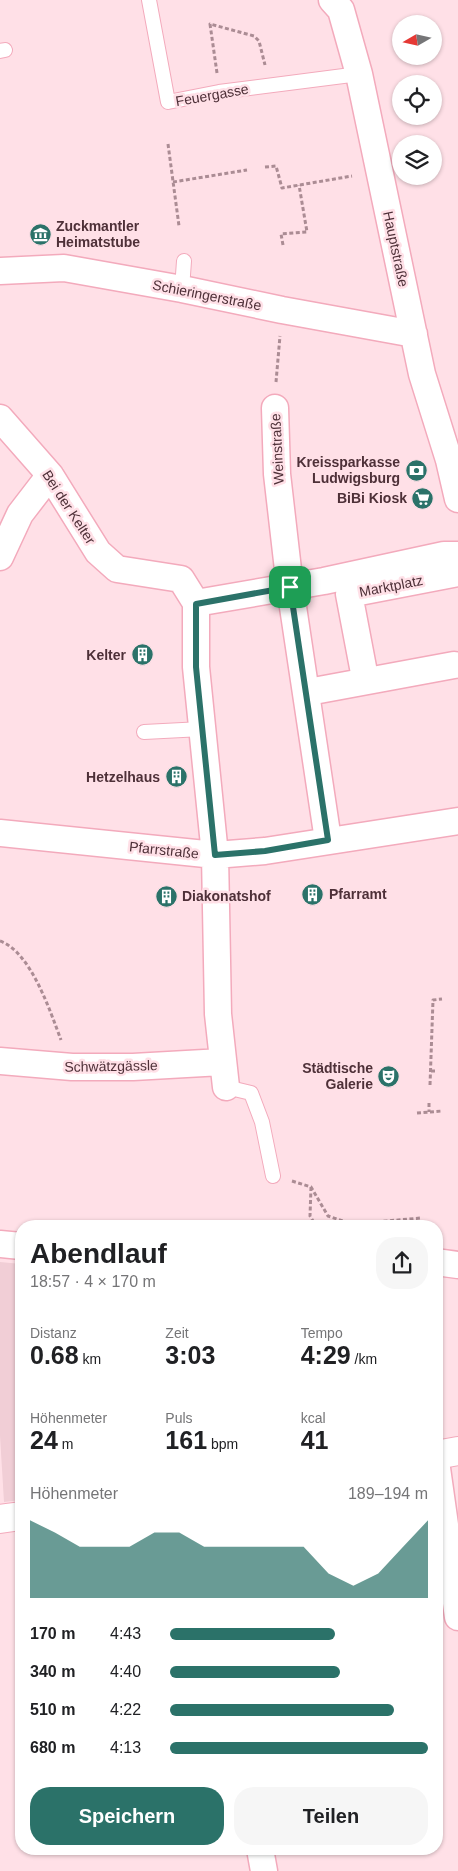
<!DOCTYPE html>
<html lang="de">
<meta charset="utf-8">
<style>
body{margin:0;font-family:Arial,sans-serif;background:#f6f6f6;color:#202124;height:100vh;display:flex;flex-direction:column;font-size:19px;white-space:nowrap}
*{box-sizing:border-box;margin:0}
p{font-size:16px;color:#757577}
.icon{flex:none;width:28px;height:28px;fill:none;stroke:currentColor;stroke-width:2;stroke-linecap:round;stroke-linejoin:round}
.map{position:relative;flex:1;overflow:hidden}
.drawer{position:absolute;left:15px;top:1220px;width:428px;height:635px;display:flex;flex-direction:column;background:#fff;border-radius:20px;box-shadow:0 1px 4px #0004}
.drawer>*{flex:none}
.needle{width:32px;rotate:261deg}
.fabs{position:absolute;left:392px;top:15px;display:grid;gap:10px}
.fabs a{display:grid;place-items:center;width:50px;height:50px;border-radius:50%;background:#fff;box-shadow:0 1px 4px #0004;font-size:25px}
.pin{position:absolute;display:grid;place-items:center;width:42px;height:42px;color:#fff;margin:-21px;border-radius:10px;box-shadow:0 2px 8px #0006}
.round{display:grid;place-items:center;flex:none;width:52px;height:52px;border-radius:20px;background:#f6f6f6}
.head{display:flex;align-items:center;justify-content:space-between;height:85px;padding:0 15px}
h1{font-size:28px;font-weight:800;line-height:38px}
.metrics{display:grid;grid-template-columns:repeat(3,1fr);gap:8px;height:85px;padding:5px 15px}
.metrics div{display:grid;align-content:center}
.metrics b{font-size:25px;font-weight:800}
.metrics small{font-size:14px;font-weight:400}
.metrics p{font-size:14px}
.chart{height:140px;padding:10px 15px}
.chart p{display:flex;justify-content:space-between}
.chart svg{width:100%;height:90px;margin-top:5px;fill:#2b7269;opacity:.7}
.cta{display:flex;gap:10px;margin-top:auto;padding:10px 15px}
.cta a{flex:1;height:58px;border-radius:20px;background:#2b7269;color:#fff;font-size:20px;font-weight:800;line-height:58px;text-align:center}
.cta a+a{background:#f6f6f6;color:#202124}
ul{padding:0 15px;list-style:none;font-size:16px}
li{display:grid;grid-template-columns:80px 60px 1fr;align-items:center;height:38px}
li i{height:12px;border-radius:6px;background:#2b7269}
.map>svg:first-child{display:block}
</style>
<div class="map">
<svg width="458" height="1871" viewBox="0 0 458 1871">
<rect width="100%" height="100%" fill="#ffe0e7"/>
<path fill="#f1ced6" d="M0 1262 21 1264V1500L4 1502 0 1436Z"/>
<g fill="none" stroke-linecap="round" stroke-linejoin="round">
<defs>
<path id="lane" d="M149 0 168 102 219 92 359 74
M0 51 5 50
M182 289 184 261
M144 732 202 729
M226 1087 251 1093 262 1122 273 1176"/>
<path id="street" d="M332 0 341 10 359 74 422 374 449 460 458 499
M0 271 64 268 182 289 282 310 414 334
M275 408 277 474 290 587 328 840
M0 418 50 475 98 552 117 569 181 579 196 603V667L215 855 218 1014 226 1087
M0 557 20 514 50 475
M196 603 324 581 444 555H458
M365 678 349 594 458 573
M319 690 454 665
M0 833 215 855 265 851 458 821
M0 1061 72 1067H133L222 1062
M0 1244 21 1246
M436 1262 458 1265
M436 1461 458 1617
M260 1849 264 1871"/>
<path id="secondary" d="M436 1455 458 1451
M0 1519 21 1516"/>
</defs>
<use href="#lane" stroke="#f3aabc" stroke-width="16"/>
<use href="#street" stroke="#f3aabc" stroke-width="29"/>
<use href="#secondary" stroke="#f3aabc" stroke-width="30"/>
<path stroke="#ab8c94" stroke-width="3" stroke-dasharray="4 2.5" stroke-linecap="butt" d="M217 73 210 24 254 36 259 41 265 65
M168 144 179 226
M265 167 276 166 282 188 352 176
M173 182 247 170
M283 245 281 234 307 232 299 185
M276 382 280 336
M0 941C31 952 50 1011 61 1040
M431 1071H437
M430 1085 433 1000 442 999
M429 1103V1112
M417 1113 442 1111
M292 1181 311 1187 328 1216 352 1224 421 1218
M311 1187 310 1216 316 1226"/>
<use href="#lane" stroke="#fff" stroke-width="14"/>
<use href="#street" stroke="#fff" stroke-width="26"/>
<use href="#secondary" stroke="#fff" stroke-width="28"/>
</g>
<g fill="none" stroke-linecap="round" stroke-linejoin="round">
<defs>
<path id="route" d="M290 587 328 840 265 851 215 855 196 667V604Z"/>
</defs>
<use href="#route" stroke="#fff" stroke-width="10"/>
<use href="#route" stroke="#2b7269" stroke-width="6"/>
</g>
<defs>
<symbol id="museum-disc" viewBox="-11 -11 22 22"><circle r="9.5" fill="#2b7269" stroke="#ffe0e7"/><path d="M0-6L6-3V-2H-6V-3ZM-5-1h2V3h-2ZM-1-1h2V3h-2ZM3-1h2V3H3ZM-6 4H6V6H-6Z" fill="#fff"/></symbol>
<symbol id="bank-disc" viewBox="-11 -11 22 22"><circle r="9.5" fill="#2b7269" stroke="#ffe0e7"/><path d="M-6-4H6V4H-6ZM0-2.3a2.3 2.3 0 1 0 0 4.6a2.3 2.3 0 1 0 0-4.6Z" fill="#fff"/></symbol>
<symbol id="supermarket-disc" viewBox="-11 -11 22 22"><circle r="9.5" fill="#2b7269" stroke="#ffe0e7"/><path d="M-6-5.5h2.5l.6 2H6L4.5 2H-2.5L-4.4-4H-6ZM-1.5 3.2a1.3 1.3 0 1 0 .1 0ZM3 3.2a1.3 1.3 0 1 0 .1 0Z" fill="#fff"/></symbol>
<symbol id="building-disc" viewBox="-11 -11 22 22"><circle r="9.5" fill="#2b7269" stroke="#ffe0e7"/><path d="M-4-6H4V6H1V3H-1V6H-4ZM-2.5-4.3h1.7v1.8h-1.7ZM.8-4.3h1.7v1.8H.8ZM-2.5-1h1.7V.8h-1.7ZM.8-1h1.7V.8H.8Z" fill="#fff"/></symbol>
<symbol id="theatre-disc" viewBox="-11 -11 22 22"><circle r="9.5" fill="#2b7269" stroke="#ffe0e7"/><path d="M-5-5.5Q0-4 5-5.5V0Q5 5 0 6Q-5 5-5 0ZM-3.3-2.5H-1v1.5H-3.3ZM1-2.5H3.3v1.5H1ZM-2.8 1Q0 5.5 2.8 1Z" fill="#fff"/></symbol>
</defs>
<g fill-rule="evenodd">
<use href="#museum-disc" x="28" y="222" width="25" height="25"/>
<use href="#bank-disc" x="404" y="458" width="25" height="25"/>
<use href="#supermarket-disc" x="410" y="486" width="25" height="25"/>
<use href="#building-disc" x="130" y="642" width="25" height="25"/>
<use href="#building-disc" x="164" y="764" width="25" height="25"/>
<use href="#building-disc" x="300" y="882" width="25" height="25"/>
<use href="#building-disc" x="154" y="884" width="25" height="25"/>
<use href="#theatre-disc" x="376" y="1064" width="25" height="25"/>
</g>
<g text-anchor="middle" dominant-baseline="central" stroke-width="5" stroke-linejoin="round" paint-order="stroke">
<g font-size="14" fill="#4e3038" stroke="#ffe0e7">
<text transform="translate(212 95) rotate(-10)">Feuergasse</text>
<text transform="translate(396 249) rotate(78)">Hauptstraße</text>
<text transform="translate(207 295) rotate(11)">Schieringerstraße</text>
<text transform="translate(277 449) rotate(-93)">Weinstraße</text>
<text transform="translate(69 507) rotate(57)">Bei der Kelter</text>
<text transform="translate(391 586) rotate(-11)">Marktplatz</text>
<text transform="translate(164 850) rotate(6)">Pfarrstraße</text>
<text transform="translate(111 1066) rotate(-1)">Schwätzgässle</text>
</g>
<g font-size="14" font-weight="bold" fill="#4e3038" stroke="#ffe0e7" text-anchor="end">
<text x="56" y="226" text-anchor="start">Zuckmantler<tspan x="56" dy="16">Heimatstube</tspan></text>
<text x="400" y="462">Kreissparkasse<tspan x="400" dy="16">Ludwigsburg</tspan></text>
<text x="407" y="498">BiBi Kiosk</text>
<text x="126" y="655">Kelter</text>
<text x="160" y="777">Hetzelhaus</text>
<text x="329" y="894" text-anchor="start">Pfarramt</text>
<text x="182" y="896" text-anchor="start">Diakonatshof</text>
<text x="373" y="1068">Städtische<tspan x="373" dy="16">Galerie</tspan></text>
</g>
</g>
</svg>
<div class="fabs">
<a><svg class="needle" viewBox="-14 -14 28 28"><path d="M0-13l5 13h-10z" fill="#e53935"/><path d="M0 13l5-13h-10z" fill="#757577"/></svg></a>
<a><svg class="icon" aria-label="locate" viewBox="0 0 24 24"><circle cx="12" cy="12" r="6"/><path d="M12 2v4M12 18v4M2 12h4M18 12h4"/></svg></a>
<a><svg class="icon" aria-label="layers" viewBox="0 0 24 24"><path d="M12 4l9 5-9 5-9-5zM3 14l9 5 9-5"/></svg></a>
</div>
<div class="pin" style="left:290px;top:587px;background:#1e9e55"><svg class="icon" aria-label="arrive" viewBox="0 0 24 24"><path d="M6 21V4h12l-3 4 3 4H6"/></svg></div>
<section class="drawer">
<div class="head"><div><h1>Abendlauf</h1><p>18:57 · 4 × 170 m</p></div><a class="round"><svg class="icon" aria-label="share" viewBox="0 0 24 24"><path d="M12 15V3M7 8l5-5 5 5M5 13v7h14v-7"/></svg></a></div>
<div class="metrics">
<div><p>Distanz</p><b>0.68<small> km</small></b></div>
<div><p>Zeit</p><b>3:03</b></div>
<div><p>Tempo</p><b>4:29<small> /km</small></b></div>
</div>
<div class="metrics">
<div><p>Höhenmeter</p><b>24<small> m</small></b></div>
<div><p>Puls</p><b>161<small> bpm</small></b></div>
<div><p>kcal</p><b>41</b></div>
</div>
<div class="chart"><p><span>Höhenmeter</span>189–194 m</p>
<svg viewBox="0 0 160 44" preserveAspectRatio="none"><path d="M0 44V6L10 12L20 19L30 19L40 19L50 12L60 12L70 19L80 19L90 19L100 19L110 19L120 32L130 38L140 32L150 19L160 6V44z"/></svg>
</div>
<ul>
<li><b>170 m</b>4:43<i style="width:64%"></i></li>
<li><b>340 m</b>4:40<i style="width:66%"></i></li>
<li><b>510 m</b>4:22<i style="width:87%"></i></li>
<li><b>680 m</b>4:13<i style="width:100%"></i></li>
</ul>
<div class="cta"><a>Speichern</a><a>Teilen</a></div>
</section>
</div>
